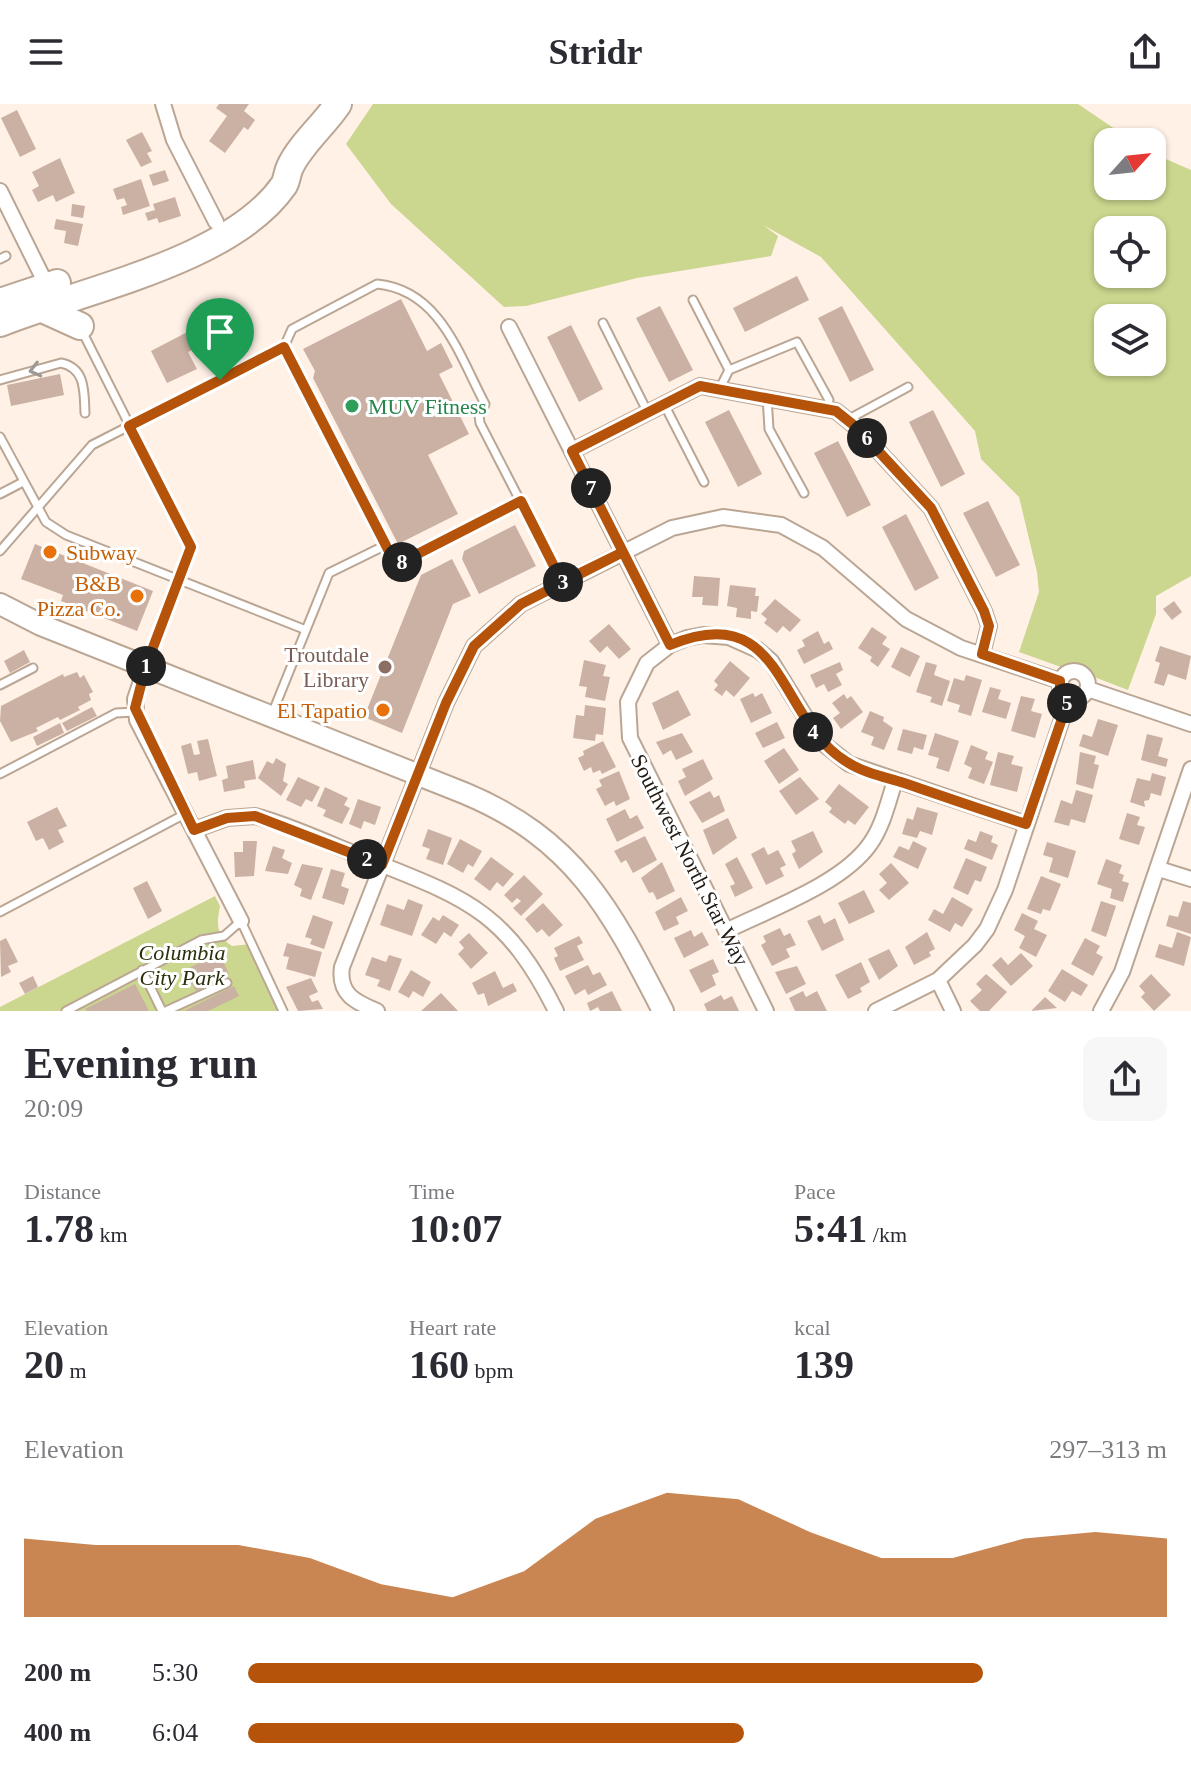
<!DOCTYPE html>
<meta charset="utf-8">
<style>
body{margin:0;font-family:Georgia,serif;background:#f7f7f7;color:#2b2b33;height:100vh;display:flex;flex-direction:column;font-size:30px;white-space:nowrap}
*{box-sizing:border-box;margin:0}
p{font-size:26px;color:#7c7c81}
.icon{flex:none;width:44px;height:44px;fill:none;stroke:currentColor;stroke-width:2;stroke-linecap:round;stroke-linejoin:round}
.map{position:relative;height:907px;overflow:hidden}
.details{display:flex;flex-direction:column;background:#fff;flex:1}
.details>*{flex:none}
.needle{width:52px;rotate:63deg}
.controls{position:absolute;left:1094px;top:24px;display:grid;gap:16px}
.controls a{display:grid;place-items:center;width:72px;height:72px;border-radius:16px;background:#fff;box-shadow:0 2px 6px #0004;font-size:40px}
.pin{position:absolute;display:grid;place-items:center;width:68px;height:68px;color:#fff;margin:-82px -34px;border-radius:50% 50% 50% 0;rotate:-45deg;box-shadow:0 0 8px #0007}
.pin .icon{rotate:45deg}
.km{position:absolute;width:40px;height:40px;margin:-20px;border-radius:50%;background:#222;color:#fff;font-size:22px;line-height:40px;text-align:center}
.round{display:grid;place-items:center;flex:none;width:84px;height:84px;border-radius:16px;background:#f7f7f7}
.summary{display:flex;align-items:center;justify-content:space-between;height:136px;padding:0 24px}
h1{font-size:44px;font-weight:700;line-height:60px}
.metrics{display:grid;grid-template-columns:repeat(3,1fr);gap:12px;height:136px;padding:8px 24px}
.metrics div{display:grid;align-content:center}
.metrics b{font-size:40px;font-weight:700}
.metrics small{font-size:22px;font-weight:400}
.metrics p{font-size:22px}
.chart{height:224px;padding:16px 24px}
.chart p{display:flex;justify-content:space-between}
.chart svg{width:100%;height:144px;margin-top:8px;fill:#b45309;opacity:.7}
ul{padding:0 24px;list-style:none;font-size:26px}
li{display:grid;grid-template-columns:128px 96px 1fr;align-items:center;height:60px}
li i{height:20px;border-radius:10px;background:#b45309}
header{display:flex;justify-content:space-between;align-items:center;height:104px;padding:0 24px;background:#fff;font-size:36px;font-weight:700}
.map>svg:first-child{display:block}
</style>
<header><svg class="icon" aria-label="menu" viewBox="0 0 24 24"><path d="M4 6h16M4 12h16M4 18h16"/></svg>Stridr<svg class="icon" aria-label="share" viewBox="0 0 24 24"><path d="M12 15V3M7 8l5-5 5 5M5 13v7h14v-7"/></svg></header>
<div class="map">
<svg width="1191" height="907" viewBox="0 0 1191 907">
<rect width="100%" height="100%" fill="#fff1e6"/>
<path fill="#cbd68e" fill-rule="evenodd" d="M373 0H1078L1134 38H1108V82H1152V49L1191 66V472L1156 492V510L1128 586 1094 573 1080 560 1061 563 1019 548 1039 488 1037 468 1019 393 981 355 975 327 821 153 763 121 778 132 771 152 637 174 526 202 504 203 391 100 346 40ZM1108 126H1152V170H1108ZM1108 214H1152V258H1108Z
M215 792 220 802C217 819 215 830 232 842L253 840 287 907H0V903Z"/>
<path fill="#cbb1a4" d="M219 0H249L244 7 255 16 248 26 244 23 225 49 209 37 227 12 216 4Z
M17 6 36 45 20 53 1 14Z
M142 28 152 47 147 49 152 58 141 63 126 36Z
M60 54 75 89 56 98 53 91 38 98 32 86 39 82 32 68Z
M165 66 169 77 153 82 149 71Z
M141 75 150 102 123 111 121 103 127 101 124 94 117 96 113 85Z
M175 93 181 112 159 119 157 114 148 117 145 109 155 106 153 100Z
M72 100 85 102 83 114 71 112Z
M56 115 83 120 78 142 64 139 66 127 54 125Z
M797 172 809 196 745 228 733 204Z
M401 195 427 247 441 239 453 263 439 270 469 330 428 351 458 410 398 440 313 274 315 267 303 245Z
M660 202 693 266 669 278 636 214Z
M842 202 874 266 850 278 818 214Z
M571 221 603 285 579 298 547 233Z
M197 223 205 239 188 248 197 265 167 279 151 247Z
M60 270 64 291 11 302 7 281Z
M729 306 762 370 738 383 705 318Z
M933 306 965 370 941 383 909 318Z
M838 337 871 401 847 413 814 349Z
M988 397 1020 461 996 473 963 409Z
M906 410 939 474 915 487 882 423Z
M515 421 536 462 479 490 462 455 464 447Z
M35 440 153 487 137 527 61 497 63 491 21 475Z
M452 455 471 492 453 500 402 629 364 613 421 471Z
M694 472 720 474 718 502 702 501 703 493H692Z
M730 481 756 484 755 492H759L757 508 751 507V515L736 513 737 504 727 502Z
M775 495 801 516 790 528 783 522 777 529 764 519 767 515 761 510Z
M1174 497 1182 508 1172 516 1163 505Z
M609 520 631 545 619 555 607 542 600 549 589 537Z
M872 523 887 533 882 540 890 545 878 563 870 557 872 553 858 544Z
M818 527 824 540 829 537 833 545 804 560 797 546 805 542 802 536Z
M1160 542 1191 552 1186 576 1168 570 1164 582 1154 579 1160 559 1155 557Z
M901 543 920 552 910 573 891 563Z
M24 546 30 558 10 569 4 557Z
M584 556 606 561 603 572 610 573 605 597 585 593 587 583 579 582Z
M730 557 750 574 734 593 726 586 722 592 714 586 718 581 714 577Z
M840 558 843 566 836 570 842 581 828 588 824 580 816 584 810 571Z
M926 558 937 561 934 571 950 577 942 602 930 598 932 593 916 588Z
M77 568 80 574 84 571 93 588 89 590 91 596 78 603 80 606 60 616 58 613 36 624 38 627 11 638 0 617 1 602 63 570 64 573Z
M966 571 982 576 971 612 958 608 960 601 947 597 954 574 964 577Z
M990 583 1001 586 998 595 1011 599 1006 615 982 608Z
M678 586 691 611 663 626 652 599Z
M753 589 755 593 762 589 772 609 751 619 740 595Z
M844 590 847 595 851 592 863 608 841 625 833 614 840 609 832 599Z
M1021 592 1035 595 1031 607 1042 610 1035 634 1011 627Z
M585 601 606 604 603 631 596 630 595 637 573 634 576 611 584 612Z
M92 603 97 612 67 627 62 619Z
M870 607 884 613 883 617 893 624 884 646 871 641 874 633 861 628Z
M1098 615 1118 621 1108 652 1079 642 1083 630 1092 633Z
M777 618 785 634 763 644 755 629Z
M60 619 64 629 37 642 33 633Z
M903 625 927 631 923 646 914 643 912 650 897 646Z
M682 629 693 648 676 656 671 646 663 651 656 638Z
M935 629 959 637 949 668 936 664 939 654 928 651Z
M1147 630 1163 634 1158 652 1168 655 1166 663 1141 656Z
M208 635 217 672 199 677 197 668 188 670 181 642 191 639 194 651 200 650 197 637Z
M603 637 616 663 602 670 600 666 593 669 591 663 584 667 578 654 584 651 583 647Z
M971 641 988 648 985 655 993 658 984 680 968 674 972 664 964 660Z
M784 644 799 666 779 680 764 657Z
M998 648 1014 652 1011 660 1023 663 1017 688 990 681Z
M1080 648 1096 652 1094 660 1099 661 1093 685 1076 680Z
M276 654 286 660 283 677 288 680 281 692 258 674 267 657 273 660Z
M703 655 713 675 685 692 678 677 686 673 682 665Z
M253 656 256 675 244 677 245 684 224 688 222 676 228 674 226 662Z
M619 667 630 695 616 702 614 697 605 702 596 685 602 682 599 676Z
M1152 669 1166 673 1161 692 1151 689 1149 696 1144 697 1145 703 1130 698 1137 674 1150 677Z
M298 673 320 683 312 698 306 695 301 703 286 696Z
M800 673 819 695 796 711 779 687Z
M839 680 869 703 855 721 848 716 845 720 829 708 832 704 825 698Z
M325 683 348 694 344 701 350 704 342 720 323 712 326 706 317 702Z
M1076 686 1093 691 1085 719 1071 715 1069 722 1054 718 1061 696 1072 700Z
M710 687 714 694 719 691 725 707 702 719 689 698Z
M358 695 381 703 375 721 364 717 361 725 349 720Z
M57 703 67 722 58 726 64 738 49 746 43 734 36 737 27 718Z
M917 703 938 709 932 731 920 727 917 734 902 730 907 714 913 716Z
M625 705 630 715 637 711 644 724 617 738 606 715Z
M1127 709 1140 713 1137 721 1145 723 1139 741 1119 735Z
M728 714 737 734 713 751 703 726Z
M428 725 452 734 443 761 426 755 430 745 422 742Z
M813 727 823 748 799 765 792 750 796 747 791 737Z
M980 727 993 732 991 738 998 741 992 756 964 745 968 735 976 738Z
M645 732 657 756 633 769 626 756 621 759 614 747Z
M460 735 482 747 473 763 468 760 463 769 447 760Z
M243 737H257L254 772 235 773 234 748H243Z
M913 737 927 744 918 765 893 753 899 742 909 746Z
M1047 738 1076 747 1068 774 1049 768 1053 754 1043 751Z
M273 742 285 746 282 754 292 759 288 770 265 767Z
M764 743 768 751 778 746 786 761 780 764 784 772 766 781 751 750Z
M491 753 514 770 503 783 497 778 490 787 474 775Z
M737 753 753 784 735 793 730 782 735 780 725 760Z
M966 754 987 763 981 778 975 776 968 791 953 784Z
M1106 755 1122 761 1119 769 1124 771 1122 777 1129 779 1123 798 1110 794 1112 785 1097 780Z
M662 758 675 787 657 796 653 788 649 789 641 774Z
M891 759 909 779 889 796 879 786 887 779 879 770Z
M302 760 323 764 311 796 300 792 302 785 294 781Z
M331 765 345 769 341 782 349 785 344 801 322 794Z
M524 771 543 790 521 812 513 804 521 797 517 794 512 799 504 791Z
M1041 772 1061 780 1050 807 1043 805 1041 810 1027 805Z
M147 777 162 807 148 815 133 784Z
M864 786 875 808 849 820 838 799Z
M681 793 688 807 676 813 679 820 664 827 655 808Z
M952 793 973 805 962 823 955 819 950 828 928 816 934 805 943 810Z
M408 795 423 801 412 832 380 821 387 800 404 806Z
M1101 797 1116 802 1106 833 1091 827Z
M1183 797 1191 799V830L1166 822 1169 811 1178 813Z
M543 799 563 821 549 833 542 825 537 829 525 815Z
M1022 809 1038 817 1034 825 1047 831 1036 853 1019 844 1025 832 1014 826Z
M313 811 333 818 324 845 310 840 312 835 305 833Z
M443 811 459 821 451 833 444 828 436 840 421 831 433 813 439 817Z
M820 811 824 820 835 814 844 836 822 847 807 817Z
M780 824 784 832 790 829 796 841 786 845 790 853 772 862 761 841 766 838 763 832Z
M691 826 694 833 702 828 709 841 684 854 674 834Z
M927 828 935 845 929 848 931 852 914 861 905 843Z
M1177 828 1191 833 1184 862 1155 853 1159 840 1172 844Z
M469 829 488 849 471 865 458 850 464 844 459 838Z
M579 832 583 839 577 842 584 856 560 867 554 854 558 852 554 844Z
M6 834 18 858 8 862 11 868 1 873 0 837Z
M1085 834 1100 842 1096 849 1103 853 1093 872 1071 860Z
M287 839 322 848 315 873 286 865 289 853 283 852Z
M889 845 898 862 879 876 868 855Z
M219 849 229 870 196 887 192 880 189 881 185 866Z
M1021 849 1033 862 1011 882 992 861 1001 853 1008 861Z
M389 851 402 855 390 887 377 882 380 876 365 871 372 853 386 858Z
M713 855 719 868 712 871 716 881 701 889 689 866Z
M861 858 870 878 860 884 862 888 848 895 835 871Z
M588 861 593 871 600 868 607 881 588 891 585 885 575 891 565 872Z
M797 862 806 880 786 890 775 868Z
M1062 865 1088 881 1081 892 1072 887 1065 898 1048 887Z
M411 866 431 878 423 893 413 887 409 894 398 888Z
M495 867 503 884 513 879 517 887 488 902 484 889 478 891 472 879Z
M986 870 1007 888 989 907H980L970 897 982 886 976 880Z
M1151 870 1171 891 1154 907 1141 893 1145 889 1139 882Z
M33 872 38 883 25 890 19 879Z
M311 874 318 888 309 892 312 898 318 896 323 905 298 907 286 883Z
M135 880 149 907H87L85 905Z
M234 882 239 892 208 907H184Z
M612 887 622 907H600L598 903 590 907 587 899Z
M803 887 806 893 817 887 827 907H795L789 894Z
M441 889 458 907H421Z
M721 891 724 896 732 892 739 907H707L704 900Z
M1045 893 1057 904 1031 907Z"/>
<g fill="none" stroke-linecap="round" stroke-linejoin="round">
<defs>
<path id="lane" d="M0 155 6 152
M693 196 729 266
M603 219 648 309
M82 227 191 443 147 561
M284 243 292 225 377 180C440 186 459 251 485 300L479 311 480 319 562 478
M0 276 61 259C86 264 84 288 85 309
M720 284 729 266 797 238 829 296 826 305
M767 293 769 325 804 389
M664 300 704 378
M847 316 908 283
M0 333 46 418 66 431 306 526
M0 390 23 378
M386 441 396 461 521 397
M0 447 92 341 284 243 386 441 329 469 272 610
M0 581 33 564
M0 670 116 609 135 608
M0 808 185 710
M142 866 162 907
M66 907 201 836 224 832 241 817 283 907
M166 907 227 879"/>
<path id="street" d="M163 0 174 36 216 118
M0 87 47 182
M509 223 670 541
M572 347 700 282 836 307 856 323 931 404 984 507 989 522 982 550
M146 562 135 595 137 616 241 817
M1060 581a14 14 0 1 1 28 0a14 14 0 1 1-28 0Z
M1088 585 1191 620
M194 726 227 714 255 712C293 722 329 740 365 754 465 794 505 805 556 907
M1159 765 1191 775
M726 827C770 805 842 780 870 740 883 722 888 698 895 677
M938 876 953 907
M377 907C355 898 338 890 342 863L446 599 474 542 521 500 672 424 723 413 781 421 823 444 906 515 961 544 1060 577
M766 907 630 634 628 598 647 559 670 541 687 534 703 531 729 533 758 546 771 557 820 637 849 660 1026 720
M876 907 938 876 975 841 987 825 1005 786 1069 594
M1101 907 1122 868 1191 665"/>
<path id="secondary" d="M0 500 41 521 464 689C575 735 611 806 663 907"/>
<path id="highway" d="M0 198 57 179
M38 203 80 222
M0 219C82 186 232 157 284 81 287 76 287 69 290 63 300 41 324 21 338 0"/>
</defs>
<use href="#lane" stroke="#bba694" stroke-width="11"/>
<use href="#street" stroke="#bba694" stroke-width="18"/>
<use href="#secondary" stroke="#bba694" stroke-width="24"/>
<use href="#highway" stroke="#bba694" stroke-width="30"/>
<use href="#lane" stroke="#fff" stroke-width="7"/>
<use href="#street" stroke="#fff" stroke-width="14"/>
<use href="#secondary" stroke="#fff" stroke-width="20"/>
<use href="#highway" stroke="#fff" stroke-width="26"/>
</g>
<defs><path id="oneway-chevron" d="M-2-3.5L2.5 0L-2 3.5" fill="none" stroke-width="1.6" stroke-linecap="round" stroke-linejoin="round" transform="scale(2)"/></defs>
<use stroke="#9c9895" href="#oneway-chevron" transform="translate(35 266) rotate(166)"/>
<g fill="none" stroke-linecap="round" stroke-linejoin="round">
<defs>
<path id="route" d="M220 276 129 322 191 443 146 562 135 604 194 726 227 714 255 712 382 761 446 599 474 542 521 500 623 448 670 541C785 493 777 616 847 658 864 669 885 673 904 679 945 693 985 707 1026 720L1069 594 1060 584V577L982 550 989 522 984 507 931 404 856 323 836 307 700 282 572 347 623 448 562 478 521 397 396 461 284 243 220 276"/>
</defs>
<use href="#route" stroke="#fff" stroke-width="16"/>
<use href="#route" stroke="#b45309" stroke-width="10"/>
</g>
<circle fill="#2e9e5b" stroke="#fff" stroke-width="3" cx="352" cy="302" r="8"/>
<g fill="#e8710a" stroke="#fff" stroke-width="3">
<circle cx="50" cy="448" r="8"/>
<circle cx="137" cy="492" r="8"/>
<circle cx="383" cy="606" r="8"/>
</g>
<circle fill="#8d6e63" stroke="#fff" stroke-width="3" cx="385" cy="563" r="8"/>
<g text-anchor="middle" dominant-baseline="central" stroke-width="6" stroke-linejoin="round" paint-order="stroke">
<g font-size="22" fill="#27864d" stroke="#fff" text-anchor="start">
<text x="368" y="302">MUV Fitness</text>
</g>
<g font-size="22" fill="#c56008" stroke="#fff" text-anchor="end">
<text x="66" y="448" text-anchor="start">Subway</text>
<text x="121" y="479">B&amp;B<tspan x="121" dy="25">Pizza Co.</tspan></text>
<text x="367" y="606">El Tapatio</text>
</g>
<g font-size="22" fill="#785e54" stroke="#fff" text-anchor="end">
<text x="369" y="550">Troutdale<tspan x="369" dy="25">Library</tspan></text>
</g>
<g font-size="22" fill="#221b14" stroke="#fff">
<text transform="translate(690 756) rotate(63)">Southwest North Star Way</text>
</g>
<g font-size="22" font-style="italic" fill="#2b2f0b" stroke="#fff">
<text x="182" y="848">Columbia<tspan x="182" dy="25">City Park</tspan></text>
</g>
</g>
</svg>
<div class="controls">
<a><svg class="needle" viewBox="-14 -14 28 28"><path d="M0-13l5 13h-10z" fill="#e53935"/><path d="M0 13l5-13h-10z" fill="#7c7c81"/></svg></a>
<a><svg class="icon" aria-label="locate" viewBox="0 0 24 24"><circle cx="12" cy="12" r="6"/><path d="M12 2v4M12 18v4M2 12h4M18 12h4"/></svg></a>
<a><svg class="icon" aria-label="layers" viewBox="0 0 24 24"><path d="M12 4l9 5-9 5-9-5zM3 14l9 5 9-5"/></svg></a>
</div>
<div class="pin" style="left:220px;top:276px;background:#1e9e55"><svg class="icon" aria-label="arrive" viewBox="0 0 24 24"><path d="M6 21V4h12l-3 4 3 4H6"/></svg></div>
<b class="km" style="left:146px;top:562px">1</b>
<b class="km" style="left:367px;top:755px">2</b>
<b class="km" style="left:563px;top:478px">3</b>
<b class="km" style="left:813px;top:628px">4</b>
<b class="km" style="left:1067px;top:599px">5</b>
<b class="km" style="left:867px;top:334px">6</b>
<b class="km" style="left:591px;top:384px">7</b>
<b class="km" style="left:402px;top:458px">8</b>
</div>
<section class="details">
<div class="summary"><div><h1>Evening run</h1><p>20:09</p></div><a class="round"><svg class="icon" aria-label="share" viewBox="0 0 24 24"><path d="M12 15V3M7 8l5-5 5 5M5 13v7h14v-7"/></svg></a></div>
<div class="metrics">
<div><p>Distance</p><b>1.78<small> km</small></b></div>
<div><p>Time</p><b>10:07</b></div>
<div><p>Pace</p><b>5:41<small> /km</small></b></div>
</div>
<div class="metrics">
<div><p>Elevation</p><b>20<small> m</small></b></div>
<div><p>Heart rate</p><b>160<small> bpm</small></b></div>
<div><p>kcal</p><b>139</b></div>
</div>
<div class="chart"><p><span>Elevation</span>297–313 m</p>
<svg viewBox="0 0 160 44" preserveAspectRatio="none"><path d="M0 44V20L10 22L20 22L30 22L40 26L50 34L60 38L70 30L80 14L90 6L100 8L110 18L120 26L130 26L140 20L150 18L160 20V44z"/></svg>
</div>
<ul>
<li><b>200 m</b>5:30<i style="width:80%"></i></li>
<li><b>400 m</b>6:04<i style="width:54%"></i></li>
</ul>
</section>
